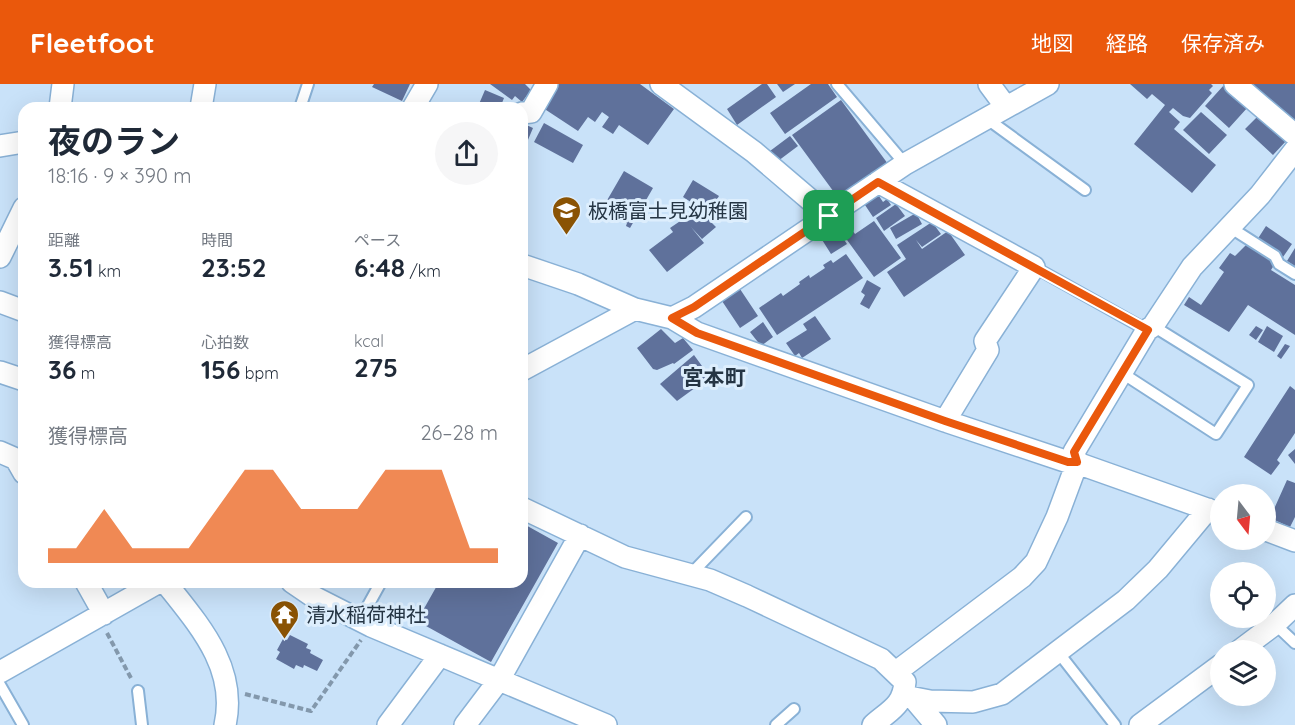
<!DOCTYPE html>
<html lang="ja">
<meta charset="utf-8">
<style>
body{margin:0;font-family:Quicksand,"Noto Sans JP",sans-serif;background:#f6f6f7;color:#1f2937;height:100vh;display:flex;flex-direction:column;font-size:22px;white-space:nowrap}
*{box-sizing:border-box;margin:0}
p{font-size:20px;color:#747a83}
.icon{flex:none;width:33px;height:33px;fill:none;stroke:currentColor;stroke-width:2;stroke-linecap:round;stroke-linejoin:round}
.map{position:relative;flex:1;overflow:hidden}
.drawer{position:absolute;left:18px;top:18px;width:510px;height:486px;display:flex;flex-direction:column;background:#fff;border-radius:18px;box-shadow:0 6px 24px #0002}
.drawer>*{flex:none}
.needle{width:39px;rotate:164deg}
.controls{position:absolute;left:1210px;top:400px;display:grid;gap:12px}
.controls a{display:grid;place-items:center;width:66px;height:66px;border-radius:50%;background:#fff;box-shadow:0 6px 24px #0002;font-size:30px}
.pin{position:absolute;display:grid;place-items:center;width:51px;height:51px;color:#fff;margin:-26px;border-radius:12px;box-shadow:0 3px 9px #0006}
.round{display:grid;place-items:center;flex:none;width:63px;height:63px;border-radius:32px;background:#f6f6f7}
.headline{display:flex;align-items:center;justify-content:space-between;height:102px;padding:0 30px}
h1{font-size:33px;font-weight:700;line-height:45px}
.metrics{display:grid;grid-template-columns:repeat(3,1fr);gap:9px;height:102px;padding:6px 30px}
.metrics div{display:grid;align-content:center}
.metrics b{font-size:26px;font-weight:700}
.metrics small{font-size:16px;font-weight:400}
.metrics p{font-size:16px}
.chart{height:168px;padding:12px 30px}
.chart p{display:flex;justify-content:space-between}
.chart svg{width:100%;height:108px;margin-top:6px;fill:#ea580c;opacity:.7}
header{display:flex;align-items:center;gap:36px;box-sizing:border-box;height:84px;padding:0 30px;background:#ea580c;color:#fff}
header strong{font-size:28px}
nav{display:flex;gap:33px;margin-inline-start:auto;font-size:21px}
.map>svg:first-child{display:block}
</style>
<header>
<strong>Fleetfoot</strong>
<nav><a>地図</a><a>経路</a><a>保存済み</a></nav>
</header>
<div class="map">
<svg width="1295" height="641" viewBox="0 0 1295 641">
<rect width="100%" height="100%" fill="#c9e2f9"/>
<path fill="#5f719b" d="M374 0H410L402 17 372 3Z
M490 0H525L531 6 522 18 515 12 512 16Z
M555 0H640L674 25 648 61 619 41 613 50 602 43 609 33 602 28 595 38 588 33 578 47 540 22Z
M762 0H767L776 13 737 41 727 25Z
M777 0H795L783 8Z
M811 0H828L837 13 785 50 770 29Z
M1130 0H1211L1213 2 1209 6 1212 9 1190 34 1183 32 1173 24 1169 28 1180 38 1174 45 1216 81 1192 109 1134 60 1165 21 1152 10 1147 15Z
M1247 0H1295V39Z
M1224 1 1248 23 1229 44 1205 22Z
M485 6 504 14 500 24H474L476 18 479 20Z
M841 16 888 80 839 115 792 51Z
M1201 28 1227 51 1209 70 1183 46Z
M1260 30 1287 56 1273 71 1245 45Z
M522 39 533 44 522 70Z
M544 39 583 61 573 79 534 58Z
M790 52 798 62 778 77 770 67Z
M624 87 653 104 630 144 626 142 627 139 602 125Z
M693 96 719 112 708 129 683 113Z
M877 109 883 118 887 115 891 121 873 133 863 118Z
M896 120 905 132 884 147 876 134Z
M692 129 701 131 703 130 716 143 702 155 691 143 704 159 667 188 649 166 673 148 670 144Z
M916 129 922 140 896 155 890 144Z
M874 137 901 174 874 193 839 145 847 139 855 150Z
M932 138 941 150 922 163 916 156 922 165 948 147 965 171 904 213 887 188 906 175 897 161Z
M834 141 847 160 831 170 819 151Z
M1266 142 1292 160 1283 173 1257 156Z
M1248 159 1276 178 1271 186 1295 201V251L1248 221 1229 248 1184 221 1189 213 1201 221 1224 188 1219 184 1230 169 1235 172Z
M1295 164V182L1287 177Z
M846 170 863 194 777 251 759 224 781 209 783 212 800 200 799 198 809 191 810 194 825 184 823 181 831 176 833 179Z
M867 196 881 204 869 225 860 220 865 211 861 208Z
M740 205 758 232 740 244 722 217Z
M815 232 831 255 802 274 799 269 795 272 786 259 807 246 803 240Z
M763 238 773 253 761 262 750 248Z
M1256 242 1263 246 1256 256 1249 251Z
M1267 242 1283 252 1274 268 1258 258Z
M661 245 675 259 683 254 693 266 674 280 673 279 657 286 653 285 637 264Z
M1285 260 1290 262 1281 275 1277 272Z
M694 271 710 293 677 317 660 300Z
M1290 302 1295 306V349L1277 376 1280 379 1271 391 1244 373Z
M1295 365V380L1288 371Z
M1287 396 1295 399V433L1290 443 1270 434Z
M522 439 558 459 491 578 417 537 439 498H522Z
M290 551 308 560 306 564 311 566 310 569 323 576 317 587 304 581 303 584 296 581 294 585 276 575 280 568 277 566 283 555 287 556Z"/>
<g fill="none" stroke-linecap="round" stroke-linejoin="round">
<defs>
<path id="service" d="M837 0 905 80
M300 24 308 0
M986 34 1085 106
M1231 144 1275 172 1279 180 1295 190
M1034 183 1147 246
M1122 289 1216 350 1248 301 1153 242
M690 491 746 433
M360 536 381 498
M1275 540 1295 559
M1058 568 1115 641
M0 601 23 641
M138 607 142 641
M776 641 794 625"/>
<path id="minor" d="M661 0 754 68 829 132
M989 0 1006 23
M1235 0 1295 51
M60 24 63 0
M201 24 205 0
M413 24 427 0
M522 29 531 28 547 0
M0 62 24 58
M878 98 1034 183 985 257 988 266 945 337
M0 173 24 124
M522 181 578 200 635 225 672 234 697 249 945 337 1068 378 1077 379 1221 430
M0 218 24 227
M672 234 694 223 905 80 1048 0
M522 286 635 225
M0 288 24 296
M0 368 16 375 24 389
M522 424 625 473 710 496 747 512 881 575 905 598C903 622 890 626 873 641
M1266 446 1295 457
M86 498 104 530
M165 498C198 540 238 583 225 641
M292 498 314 513 371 542 606 641
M1239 567 1275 540 1295 521
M0 588 159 498
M896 588 1022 493 1036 478 1057 433 1077 379 1074 368 1147 246 1153 242 1192 183 1260 111 1295 66
M904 612 930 617 973 618 1002 610 1126 516 1158 485 1208 425
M914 615 936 641
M388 641 440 571
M465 641 499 596 580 451
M1140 641 1221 581"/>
</defs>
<use href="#service" stroke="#89b1d6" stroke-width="14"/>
<use href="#minor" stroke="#89b1d6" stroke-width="24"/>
<path stroke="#8398ac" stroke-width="4" stroke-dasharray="6 3" stroke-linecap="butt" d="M107 549 132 596
M245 610 311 627 361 556"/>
<use href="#service" stroke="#fff" stroke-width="10"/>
<use href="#minor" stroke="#fff" stroke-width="21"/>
</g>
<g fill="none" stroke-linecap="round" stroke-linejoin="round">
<defs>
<path id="route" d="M878 98 1148 246 1074 368 1077 378H1068L945 337 697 249 672 234 694 223Z"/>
</defs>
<use href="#route" stroke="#fff" stroke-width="12"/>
<use href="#route" stroke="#ea580c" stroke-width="8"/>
</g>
<defs>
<symbol id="school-pin" viewBox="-11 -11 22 30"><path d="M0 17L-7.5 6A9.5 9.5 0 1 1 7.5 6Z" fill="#8a5304" stroke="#ddeefd"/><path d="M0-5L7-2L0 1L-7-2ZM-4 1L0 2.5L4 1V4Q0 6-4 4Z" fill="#fff"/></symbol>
<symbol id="temple-pin" viewBox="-11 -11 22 30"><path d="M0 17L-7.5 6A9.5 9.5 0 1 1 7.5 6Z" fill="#8a5304" stroke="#ddeefd"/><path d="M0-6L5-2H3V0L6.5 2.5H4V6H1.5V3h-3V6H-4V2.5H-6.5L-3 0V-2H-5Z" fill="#fff"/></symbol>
</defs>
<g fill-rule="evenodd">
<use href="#school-pin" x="550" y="110" width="33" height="45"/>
<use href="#temple-pin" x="268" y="514" width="33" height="45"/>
</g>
<g text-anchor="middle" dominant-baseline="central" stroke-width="6" stroke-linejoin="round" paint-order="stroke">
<g font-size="20" fill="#253544" stroke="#ddeefd" text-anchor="start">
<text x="588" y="126">板橋富士見幼稚園</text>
<text x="306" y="530">清水稲荷神社</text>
</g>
<g font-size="21" font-weight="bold" fill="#253544" stroke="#ddeefd">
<text x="714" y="293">宮本町</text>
</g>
</g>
</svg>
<div class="controls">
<a><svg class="needle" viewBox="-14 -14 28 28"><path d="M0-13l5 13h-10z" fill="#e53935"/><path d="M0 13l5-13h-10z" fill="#747a83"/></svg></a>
<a><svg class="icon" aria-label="locate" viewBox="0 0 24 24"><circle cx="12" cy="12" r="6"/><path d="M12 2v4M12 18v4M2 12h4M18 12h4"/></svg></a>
<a><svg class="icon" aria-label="layers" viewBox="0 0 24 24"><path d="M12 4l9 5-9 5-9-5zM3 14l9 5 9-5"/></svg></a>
</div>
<div class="pin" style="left:829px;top:132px;background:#1e9e55"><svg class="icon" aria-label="arrive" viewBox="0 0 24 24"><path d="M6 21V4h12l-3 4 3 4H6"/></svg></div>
<section class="drawer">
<div class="headline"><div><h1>夜のラン</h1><p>18:16 · 9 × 390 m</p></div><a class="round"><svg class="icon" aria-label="share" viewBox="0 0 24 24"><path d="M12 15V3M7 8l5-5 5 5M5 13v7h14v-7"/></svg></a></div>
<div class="metrics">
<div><p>距離</p><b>3.51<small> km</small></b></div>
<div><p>時間</p><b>23:52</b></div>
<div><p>ペース</p><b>6:48<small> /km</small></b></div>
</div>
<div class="metrics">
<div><p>獲得標高</p><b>36<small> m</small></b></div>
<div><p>心拍数</p><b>156<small> bpm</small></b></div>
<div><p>kcal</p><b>275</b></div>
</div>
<div class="chart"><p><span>獲得標高</span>26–28 m</p>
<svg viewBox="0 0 160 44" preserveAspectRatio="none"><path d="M0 44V38L10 38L20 22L30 38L40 38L50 38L60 22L70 6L80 6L90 22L100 22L110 22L120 6L130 6L140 6L150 38L160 38V44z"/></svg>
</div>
</section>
</div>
